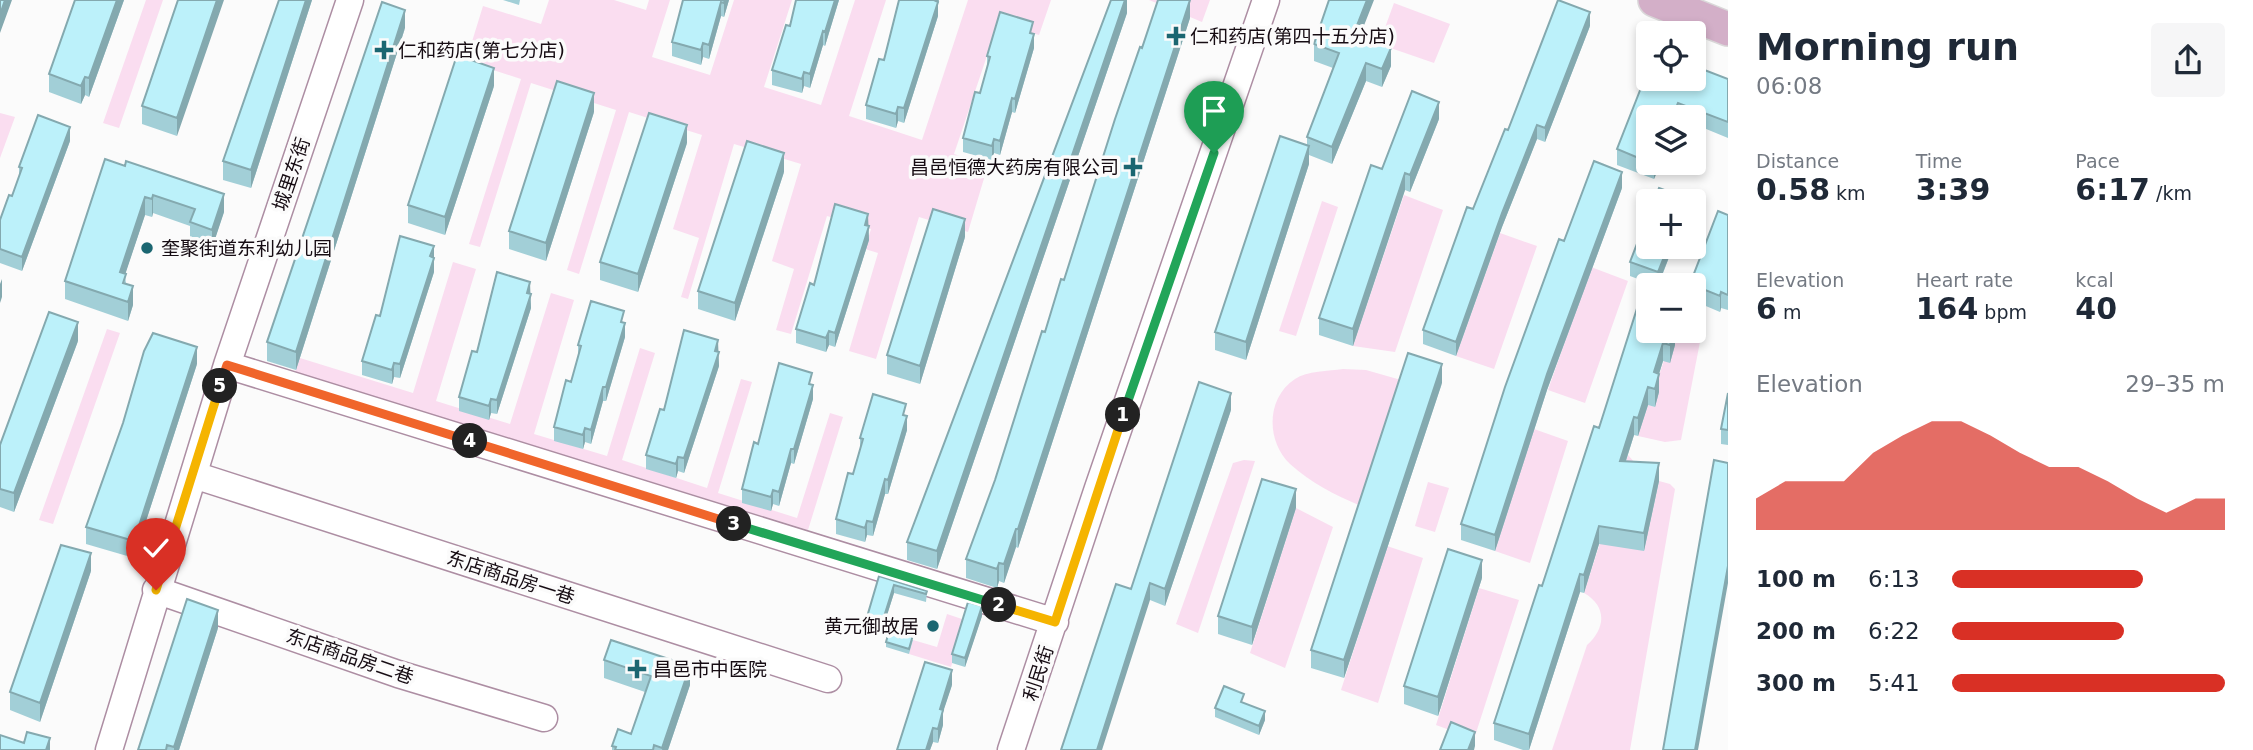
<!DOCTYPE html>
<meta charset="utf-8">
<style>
body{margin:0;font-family:"DejaVu Sans","Noto Sans SC",sans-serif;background:#f6f6f7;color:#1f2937;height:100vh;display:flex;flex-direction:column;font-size:26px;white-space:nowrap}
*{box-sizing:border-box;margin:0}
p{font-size:23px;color:#747a83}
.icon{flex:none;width:38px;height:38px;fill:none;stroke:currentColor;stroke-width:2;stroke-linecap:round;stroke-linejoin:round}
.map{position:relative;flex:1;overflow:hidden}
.sheet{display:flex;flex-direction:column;background:#fff;width:525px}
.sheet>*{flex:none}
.controls{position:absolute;left:1636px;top:21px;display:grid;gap:14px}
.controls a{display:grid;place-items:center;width:70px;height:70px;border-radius:7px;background:#fff;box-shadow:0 4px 10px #0003;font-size:35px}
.pin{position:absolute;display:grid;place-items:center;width:60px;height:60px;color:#fff;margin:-72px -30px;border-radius:50% 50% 50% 0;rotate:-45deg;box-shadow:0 0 7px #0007}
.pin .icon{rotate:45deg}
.km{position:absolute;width:35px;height:35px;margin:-18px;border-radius:50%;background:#222;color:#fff;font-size:19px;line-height:35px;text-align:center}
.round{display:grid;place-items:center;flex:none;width:74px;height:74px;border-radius:7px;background:#f6f6f7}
.summary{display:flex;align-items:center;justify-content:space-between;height:119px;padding:0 28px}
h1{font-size:38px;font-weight:600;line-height:52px}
.figures{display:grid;grid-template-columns:repeat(3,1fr);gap:10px;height:119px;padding:7px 28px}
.figures div{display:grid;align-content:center}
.figures b{font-size:30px;font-weight:600}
.figures small{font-size:19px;font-weight:400}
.figures p{font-size:19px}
.chart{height:196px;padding:14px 28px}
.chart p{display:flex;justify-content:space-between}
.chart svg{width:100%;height:126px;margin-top:7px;fill:#d93025;opacity:.7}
ul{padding:0 28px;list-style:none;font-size:23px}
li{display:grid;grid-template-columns:112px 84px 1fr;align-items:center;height:52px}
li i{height:18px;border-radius:9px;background:#d93025}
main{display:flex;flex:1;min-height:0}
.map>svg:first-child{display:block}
</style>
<main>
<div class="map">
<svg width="1728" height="750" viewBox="0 0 1728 750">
<rect width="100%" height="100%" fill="#fbfbfb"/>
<path fill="#faddf0" d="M146 0H163L119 128 103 123Z
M549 0H614L646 10 649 0H670L652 57 710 75 734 0H792L764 87 821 105 855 0H886L849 116 922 140 968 0H1051L1039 35 998 23 954 154 988 165 968 232 919 217 876 359 849 351 878 253 865 249 871 229 827 216 791 334 776 330 794 269 772 261 801 164 734 144 688 299 681 297 699 238 673 229 702 135 629 112 579 274 567 270 616 110 531 83 480 247 469 244 521 79 466 61 483 6 541 24Z
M1149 0H1210L1202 22Z
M1394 3 1450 24 1434 63 1379 44Z
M0 113 15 117 0 158Z
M1404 195 1443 210 1395 352 1353 346Z
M1322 201 1338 207 1296 336 1279 331Z
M1500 233 1537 246 1494 369 1456 356Z
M453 262 476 269 436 401 510 424 551 293 574 300 534 434 607 456 640 348 655 353 622 460 707 488 741 379 752 382 718 493 797 518 830 413 843 417 808 530 295 372 300 358 413 393Z
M1591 267 1628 281 1585 403 1548 390Z
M1694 311 1705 316 1681 440 1665 442 1638 436 1648 405 1655 407 1654 390 1674 331H1694Z
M107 329 120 333 53 524 39 520Z
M1343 369 1366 370 1401 380 1361 506C1335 495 1311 483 1290 464 1266 441 1266 398 1295 379 1307 371 1329 371 1343 369Z
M1534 429 1568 441 1530 563 1495 551Z
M1628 455 1636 464 1644 551 1659 481 1670 484 1675 489 1630 750H1552L1587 645C1606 628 1607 606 1584 593Z
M1244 460 1255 461 1198 633 1176 624 1233 463Z
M1428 482 1449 488 1435 532 1415 526Z
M1296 508 1333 527 1285 668 1250 653Z
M1387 546 1423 558 1378 703 1341 690Z
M1479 588 1519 600 1474 739 1436 725Z
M947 614 965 620 951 667 909 654 913 640 937 647Z"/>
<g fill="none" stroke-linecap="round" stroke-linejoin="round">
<defs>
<path id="minor" d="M227 365 1055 622
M194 475 828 679
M156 590 398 674 544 718
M109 750 227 365 350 0
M1011 750 1098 488 1266 0"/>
<path id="major" d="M1655 0 1728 29"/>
</defs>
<use href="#minor" stroke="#ad8ea3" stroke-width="29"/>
<use href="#major" stroke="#dad8d9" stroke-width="36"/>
<use href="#minor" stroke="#fff" stroke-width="26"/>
<use href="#major" stroke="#d3afc8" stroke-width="33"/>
</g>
<path fill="#a2cfd7" d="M75 0H124L89 97 85 95 81 104 49 92V74Z
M178 0 177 136 142 124V106Z
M279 0H312L251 188 223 180V161Z
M503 0H520L519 5Z
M683 0H729L724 17 721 16 709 59 703 57 701 65 672 56V42Z
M839 0 825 46 823 45 810 88 804 86 802 93 772 85V70L790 26Z
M1127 0V13L937 569 907 560V542Z
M938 2V16L904 123 898 121 896 128 866 119V105L884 60Z
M1190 18 1018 548 1016 547 1004 583 999 581 997 588 966 578V559L995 480 1045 332 1064 280 1142 48Z
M1590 26 1545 142 1537 139 1502 227 1456 356 1423 344V330L1473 209 1508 130Z
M405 28 296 370 267 361V342Z
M1033 34 1034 48 1015 113 1012 112 1000 155 994 153 992 160 963 152V138L980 93 987 67V56Z
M1360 36 1391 66 1382 87 1366 81 1332 164 1309 155V164L1246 360 1215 350V332L1307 145V137L1333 68 1314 61V44Z
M1648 70 1728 79V138L1694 124V117H1648V163H1661L1654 179 1617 165V149Z
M494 86 445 235 408 223V205Z
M594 112 546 261 509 249V231Z
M1439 119 1410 192 1405 190 1353 346 1319 335V318L1382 169Z
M70 141 22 271 0 263V220L12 196 19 177V167Z
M687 143 638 292 600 280V262Z
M105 159 224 212 212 248 190 241V226L153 213 152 217 145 215 125 274 126 284 133 305 128 321 65 299V281Z
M784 172 735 321 698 309V291Z
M1622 188 1547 390 1495 551 1461 540V524L1564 241Z
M1718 211 1728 215V310L1721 308 1720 312 1694 301V285H1690Z
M868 226 869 240 835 347 829 345 826 352 796 343V329L814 285Z
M965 237 920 384 887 374V355Z
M434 246V272L400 378 394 377 392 384 362 375V361L380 316Z
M1673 247 1660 281 1675 331V345L1670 363 1663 361 1659 374V392L1655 407 1648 405 1638 436 1634 435 1626 461 1659 481 1644 551 1599 544 1584 593 1580 592 1529 750H1523L1494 740V723L1599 428 1646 282 1630 276V262Z
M530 294 531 308 497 414 491 413 489 420 459 411V397L477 352Z
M624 323 625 337 606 401H603L591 444 585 442 583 449 554 441V427L571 382 578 356V345Z
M78 341 14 512 0 507V445Z
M718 352 719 366 684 473 678 471 676 478 646 469V455Z
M197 364 134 558 86 544V527Z
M1442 383 1344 678 1311 668V650Z
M812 385 813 399 794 464 791 463 779 506 773 504 771 511 742 503V489L758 444Z
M1728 393V445L1721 444V429Z
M1231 410 1165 606 1150 600 1131 589Z
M906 416 907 430 888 494H885L873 536 867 535 865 542 836 534V519L853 474 860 449V438Z
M1296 508 1252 645 1218 634V616Z
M91 571 40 722 10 710V692Z
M879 576 927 591 926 602 894 593 882 631 867 625V617Z
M1482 578 1438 716 1404 704V686Z
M982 616 965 667 952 663V654Z
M218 628 179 750H138Z
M913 640 909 654 886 647V642Z
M604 660 690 685 668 750H612V746L631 734 645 692 604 678Z
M952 685 943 712V725L938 743 933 742 930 750H897Z
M1244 703 1265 720 1259 735 1215 717V708Z"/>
<path fill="#84a9af" d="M5 0H12L0 33V15Z
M117 0H124L89 97V78Z
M217 0H224L177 136V118Z
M306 0H312L251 188V170Z
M725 0H729L724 17V3Z
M835 0H839L825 46V32Z
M934 0H939L935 13 938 2V16L904 123V108Z
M1125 0H1127V13L937 569V551Z
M1190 0V18L1018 548V529Z
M1367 0H1374L1354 51V33Z
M721 2V16L709 59V45Z
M405 10V28L296 370V352Z
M1590 12V26L1545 142V128Z
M823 31V45L810 88V74Z
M1034 34V48L1015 113V99Z
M703 43V57L701 65V50Z
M1391 48V66L1382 87V69Z
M1366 63V81L1332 164V147Z
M494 68V86L445 235V217Z
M804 72V86L802 93V79Z
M85 77V95L81 104V86Z
M594 93V112L546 261V243Z
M1012 98V112L1000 155V141Z
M1439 102V119L1410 192V175Z
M1678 103V117H1672Z
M898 107V121L896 128V114Z
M687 125V143L638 292V274Z
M1537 125V139L1502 227 1456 356V342L1502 213Z
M70 127V141L22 271V257Z
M994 139V153L992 160V146Z
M1309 146V164L1246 360V342Z
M784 153V172L735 321V303Z
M1655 163H1661L1654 179V164Z
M1622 172V188L1547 390 1495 551V535L1547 374Z
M1405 173V190L1353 346V329Z
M224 194V212L212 248V230Z
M153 195V213L152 217V199Z
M145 197V215L120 290V272Z
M868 214 869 240 835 347V333Z
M965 219V237L920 384V366Z
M434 246V272L400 378V364Z
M1668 247H1673L1658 285V272Z
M2 279V297L0 303V284Z
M530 282 531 308 497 414V400Z
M133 286V305L128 321V302Z
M1721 292V308L1720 312V296Z
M78 322V341L14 512V493Z
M625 323V337L606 401V387Z
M829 331V345L826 352V338Z
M1670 331H1675V345L1670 363Z
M718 340 719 366 684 473V458Z
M1663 343V361L1654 390V372Z
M197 347V364L134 558V541Z
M394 363V377L392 384V370Z
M1442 364V383L1344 678V660Z
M1659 374V392L1655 407V389Z
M813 385V399L794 464V449Z
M603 387V401L591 444V430Z
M1648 387V405L1638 436V418Z
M1231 393V410L1165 606V589Z
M491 399V413L489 420V406Z
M907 416V430L888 494V480Z
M1634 417V435L1620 479V461Z
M585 428V442L583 449V435Z
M791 449V463L779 506V492Z
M678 457V471L676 478V464Z
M1659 463V481L1644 551V533Z
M885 479V494L873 536V522Z
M1296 489V508L1252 645V627Z
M773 490V504L771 511V497Z
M867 521V535L865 542V528Z
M1599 526V544L1584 593V575Z
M1016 529V547L1004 583V564Z
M91 553V571L40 722V703Z
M1482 560V578L1438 716V697Z
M999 563V581L997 588V569Z
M1728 566V583L1698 750H1695Z
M1580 574V592L1529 750V734Z
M1150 583V600L1102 750H1097Z
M894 585V593L882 631V623Z
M982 606V616L965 667V658Z
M218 610V628L179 750H174V747Z
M690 666V685L668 750H662Z
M952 670V685L943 712V725L938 743V729L940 709Z
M1265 711V720L1259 735V726Z
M933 728V742L930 750H926Z
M1475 732V746L1474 750H1468Z
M50 738V750H46Z"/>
<path fill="#bcf1fa" stroke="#84a9af" stroke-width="2" d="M0 0H5L0 15Z
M75 0H117L89 78 85 77 81 86 49 74Z
M178 0H217L177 118 142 106Z
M279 0H306L251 170 223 161Z
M683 0H725L724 3 721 2 709 45 703 43 701 50 672 42Z
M796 0H835L825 32 823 31 810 74 804 72 802 79 772 70 786 25 790 26Z
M899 0H934L938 2 904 108 898 107 896 114 866 105 879 59 884 60Z
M1111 0H1125L937 551 907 542Z
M1158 0H1190L1018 529H1016L1004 564 999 563 997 569 966 559 995 480 1042 331 1045 332 1061 279 1064 280 1115 119 1140 47 1142 48Z
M1329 0H1367L1354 33 1391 48 1382 69 1366 63 1332 147 1307 137 1339 53 1314 44Z
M1558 0 1590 12 1545 128 1537 125 1502 213 1456 342 1423 330 1467 207 1473 209 1505 129 1508 130Z
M382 2 405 10 296 352 267 342Z
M1000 12 1033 22 1030 33 1034 34 1015 99 1012 98 1000 141 994 139 992 146 963 138 975 92 980 93 990 57 987 56Z
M457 55 494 68 445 217 408 205Z
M1694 66 1728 79V122L1678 103 1672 117H1648V162L1617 149 1648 70V79H1694Z
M557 81 594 93 546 243 509 231Z
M1412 91 1439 102 1410 175 1405 173 1353 329 1319 318 1371 165 1382 169Z
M649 113 687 125 638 274 600 262Z
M38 115 70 127 22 257 0 249V220L9 195 12 196 22 168 19 167Z
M1280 136 1309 146 1246 342 1215 332Z
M747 141 784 153 735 303 698 291Z
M105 159 125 166 126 161 224 194 212 230 190 222 195 209 153 195 152 199 145 197 120 272 126 274 123 283 133 286 128 302 65 281Z
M1594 161 1622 172 1547 374 1495 535 1461 524 1505 387 1559 239 1564 241Z
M1659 188 1686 198 1685 201H1654Z
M835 204 868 214 865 225 869 226 835 333 829 331 826 338 796 329 810 283 814 285Z
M933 209 965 219 920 366 887 355Z
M1718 211 1728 215V295L1721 292 1720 296 1690 284Z
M1648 215V247H1668L1658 272 1630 262Z
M400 236 434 246 430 256 434 258 400 364 394 363 392 370 362 361 376 315 380 316Z
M497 272 530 282 527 293 531 294 497 400 491 399 489 406 459 397 472 351 477 352Z
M1647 277 1672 285H1648V331H1674L1670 345 1663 343 1654 372 1659 374 1655 389 1648 387 1638 418 1634 417 1620 461 1659 463 1644 533 1599 526 1584 575 1580 574 1529 734 1494 723 1539 585 1542 586 1594 426 1599 428Z
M591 301 624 311 621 322 625 323 606 387H603L591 430 585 428 583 435 554 427 566 380 571 382 581 346 578 345Z
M49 312 78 322 14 493 0 489V445Z
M684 330 718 340 715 351 719 352 684 458 678 457 676 464 646 455 660 409 664 410Z
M153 333 197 347 134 541 86 527 123 423 144 351Z
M1408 353 1442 364 1344 660 1311 650Z
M779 363 812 373 809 384 813 385 794 449H791L779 492 773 490 771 497 742 489 754 442 758 444Z
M1199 382 1231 393 1165 589 1150 583 1097 750H1061L1116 584 1131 589Z
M1728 393V430L1721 429Z
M873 394 906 404 903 415 907 416 888 480 885 479 873 522 867 521 865 528 836 519 848 473 853 474 863 439 860 438Z
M1714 460 1728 463V566L1695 750H1663Z
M1262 479 1296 489 1252 627 1218 616Z
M61 545 91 553 40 703 10 692Z
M1448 549 1482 560 1438 697 1404 686Z
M879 576 927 591 926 594 894 585 882 623 867 617Z
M187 599 218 610 174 747 167 745 166 750H138Z
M968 602 982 606 965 658 952 654Z
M890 628 913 635 909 649 886 642Z
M611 640 690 666 662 748 654 745 653 750H615L616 747 612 746 618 729 631 734 651 676 604 660Z
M925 662 952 670 940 709 943 710 938 729 933 728 926 750H897Z
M1224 686 1244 694 1241 702 1265 711 1259 726 1215 708Z
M1451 722 1475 732 1468 750H1440Z
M27 732 50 738 46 750H0V735L24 743Z"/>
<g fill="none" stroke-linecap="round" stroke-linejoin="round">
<defs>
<path id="split-1" d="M1123 415 1214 153"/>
<path id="split-2" d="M999 605 1055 622 1123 415"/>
<path id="split-3" d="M734 524 999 605"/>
<path id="split-4" d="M470 441 734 524"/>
<path id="split-5" d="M220 386 227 365 470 441"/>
<path id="split-6" d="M156 590 220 386"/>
</defs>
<use href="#split-1" stroke="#fff" stroke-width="14"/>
<use href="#split-2" stroke="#fff" stroke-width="14"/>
<use href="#split-3" stroke="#fff" stroke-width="14"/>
<use href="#split-4" stroke="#fff" stroke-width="14"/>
<use href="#split-5" stroke="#fff" stroke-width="14"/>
<use href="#split-6" stroke="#fff" stroke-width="14"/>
<use href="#split-1" stroke="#22a559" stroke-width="9"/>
<use href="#split-2" stroke="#f5b400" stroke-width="9"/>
<use href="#split-3" stroke="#22a559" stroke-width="9"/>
<use href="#split-4" stroke="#f0652b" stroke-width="9"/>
<use href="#split-5" stroke="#f0652b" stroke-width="9"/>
<use href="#split-6" stroke="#f5b400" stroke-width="9"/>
</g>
<g fill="#1b6671" stroke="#fbfbfb" stroke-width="2.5">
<path d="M1172.5 25.5h7v7h7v7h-7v7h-7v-7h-7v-7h7z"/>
<path d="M380.5 39.5h7v7h7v7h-7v7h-7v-7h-7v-7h7z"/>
<path d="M1129.5 156.5h7v7h7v7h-7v7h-7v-7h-7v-7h7z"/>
<circle cx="147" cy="248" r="7"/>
<circle cx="933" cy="626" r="7"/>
<path d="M633.5 658.5h7v7h7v7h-7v7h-7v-7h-7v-7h7z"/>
</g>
<g text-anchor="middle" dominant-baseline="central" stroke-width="7" stroke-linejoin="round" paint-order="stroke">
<g font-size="19" fill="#160c13" stroke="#fbfbfb" text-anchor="start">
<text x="1190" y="36">仁和药店(第四十五分店)</text>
<text x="398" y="50">仁和药店(第七分店)</text>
<text x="1119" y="167" text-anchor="end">昌邑恒德大药房有限公司</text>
<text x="161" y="248">奎聚街道东利幼儿园</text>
<text x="919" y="626" text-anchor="end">黄元御故居</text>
<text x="653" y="669">昌邑市中医院</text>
</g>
<g font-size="19" fill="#160c13" stroke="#fbfbfb">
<text transform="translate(291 174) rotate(-71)">城里东街</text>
<text transform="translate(511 577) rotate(18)">东店商品房一巷</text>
<text transform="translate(350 656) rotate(19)">东店商品房二巷</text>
<text transform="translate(1038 673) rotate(-72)">利民街</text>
</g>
</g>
</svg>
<div class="controls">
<a><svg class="icon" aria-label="locate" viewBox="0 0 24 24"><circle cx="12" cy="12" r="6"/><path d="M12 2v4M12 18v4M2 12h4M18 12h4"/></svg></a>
<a><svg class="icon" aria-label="layers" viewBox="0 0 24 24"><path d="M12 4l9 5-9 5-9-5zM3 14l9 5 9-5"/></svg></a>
<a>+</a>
<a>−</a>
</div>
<div class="pin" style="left:1214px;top:153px;background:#1e9e55"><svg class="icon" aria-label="arrive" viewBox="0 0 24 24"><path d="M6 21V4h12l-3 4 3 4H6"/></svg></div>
<div class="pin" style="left:156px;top:590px;background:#d93025"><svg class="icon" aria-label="check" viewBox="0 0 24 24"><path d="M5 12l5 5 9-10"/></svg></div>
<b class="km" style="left:1123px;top:415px">1</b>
<b class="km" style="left:999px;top:605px">2</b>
<b class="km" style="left:734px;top:524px">3</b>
<b class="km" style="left:470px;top:441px">4</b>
<b class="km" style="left:220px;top:386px">5</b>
</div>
<section class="sheet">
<div class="summary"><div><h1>Morning run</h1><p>06:08</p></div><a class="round"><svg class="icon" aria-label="share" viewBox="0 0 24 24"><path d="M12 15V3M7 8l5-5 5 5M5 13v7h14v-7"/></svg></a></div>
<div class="figures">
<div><p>Distance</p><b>0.58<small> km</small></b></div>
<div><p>Time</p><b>3:39</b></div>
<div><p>Pace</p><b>6:17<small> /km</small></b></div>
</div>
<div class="figures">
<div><p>Elevation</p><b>6<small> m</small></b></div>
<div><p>Heart rate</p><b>164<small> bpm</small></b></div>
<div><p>kcal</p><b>40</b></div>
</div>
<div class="chart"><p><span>Elevation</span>29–35 m</p>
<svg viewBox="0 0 160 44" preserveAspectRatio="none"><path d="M0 44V33L10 27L20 27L30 27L40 17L50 11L60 6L70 6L80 11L90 17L100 22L110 22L120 27L130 33L140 38L150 33L160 33V44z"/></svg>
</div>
<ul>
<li><b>100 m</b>6:13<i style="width:70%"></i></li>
<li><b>200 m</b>6:22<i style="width:63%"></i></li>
<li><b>300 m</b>5:41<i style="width:100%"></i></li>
</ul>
</section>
</main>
